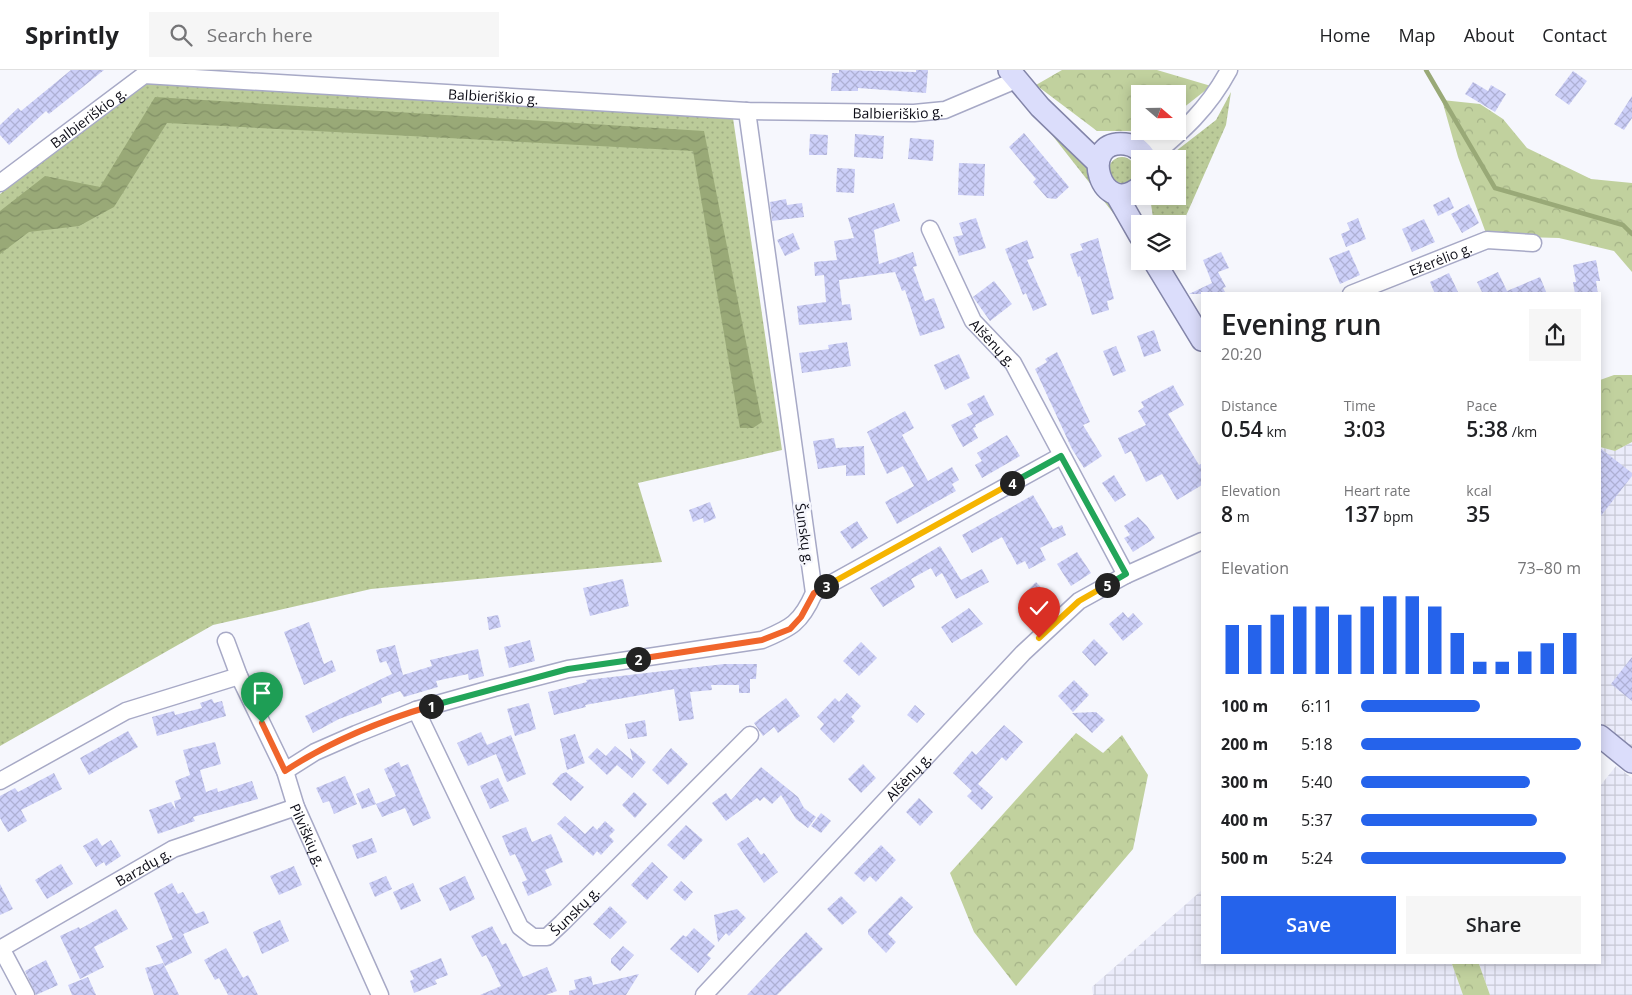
<!DOCTYPE html>
<meta charset="utf-8">
<style>
body{margin:0;font-family:"Open Sans",sans-serif;background:#f6f6f6;color:#202124;height:100vh;display:flex;flex-direction:column;font-size:19px;white-space:nowrap}
*{box-sizing:border-box;margin:0}
p{font-size:16px;color:#757577}
.icon{flex:none;width:28px;height:28px;fill:none;stroke:currentColor;stroke-width:2;stroke-linecap:round;stroke-linejoin:round}
.map{position:relative;flex:1;overflow:hidden}
.details{position:absolute;left:1201px;top:222px;width:400px;height:672px;display:flex;flex-direction:column;background:#fff;border-radius:0px;box-shadow:0 2px 12px #0003}
.details>*{flex:none}
.needle{width:32px;rotate:110deg}
.controls{position:absolute;left:1131px;top:15px;display:grid;gap:10px}
.controls a{display:grid;place-items:center;width:55px;height:55px;border-radius:0px;background:#fff;box-shadow:0 2px 12px #0003;font-size:25px}
.pin{position:absolute;display:grid;place-items:center;width:42px;height:42px;color:#fff;margin:-51px -21px;border-radius:50% 50% 50% 0;rotate:-45deg;box-shadow:0 0 5px #0007}
.pin .icon{rotate:45deg}
.km{position:absolute;width:25px;height:25px;margin:-12px;border-radius:50%;background:#222;color:#fff;font-size:14px;line-height:25px;text-align:center}
.round{display:grid;place-items:center;flex:none;width:52px;height:52px;border-radius:0px;background:#f6f6f6}
.overview{display:flex;align-items:center;justify-content:space-between;height:85px;padding:0 20px}
h1{font-size:28px;font-weight:600;line-height:38px}
.stats{display:grid;grid-template-columns:repeat(3,1fr);gap:8px;height:85px;padding:5px 20px}
.stats div{display:grid;align-content:center}
.stats b{font-size:21px;font-weight:600}
.stats small{font-size:14px;font-weight:400}
.stats p{font-size:14px}
.chart{height:140px;padding:10px 20px}
.chart p{display:flex;justify-content:space-between}
.chart svg{width:100%;height:90px;margin-top:5px;stroke:#2563eb;stroke-width:6}
.button{display:flex;gap:10px;margin-top:auto;padding:10px 20px}
.button a{flex:1;height:58px;border-radius:0px;background:#2563eb;color:#fff;font-size:20px;font-weight:600;line-height:58px;text-align:center}
.button a+a{background:#f6f6f6;color:#202124}
ul{padding:0 20px;list-style:none;font-size:16px}
li{display:grid;grid-template-columns:80px 60px 1fr;align-items:center;height:38px}
li i{height:12px;border-radius:6px;background:#2563eb}
header{display:flex;align-items:center;gap:30px;box-sizing:border-box;height:70px;padding:0 25px;background:#fff;border-bottom:1px solid #e0e0e0}
header strong{font-size:24px}
nav{display:flex;gap:28px;margin-inline-start:auto;font-size:18px}
.search{width:350px;height:45px;background:#f6f6f6;display:flex;align-items:center;gap:12px;box-sizing:border-box;padding:0 18px;border-radius:0px;color:#757577;font-size:19px}
.map>svg:first-child{display:block}
</style>
<header>
<strong>Sprintly</strong>
<div class="search"><svg class="icon" aria-label="search" viewBox="0 0 24 24"><circle cx="10" cy="10" r="6"/><path d="M15 15l6 6"/></svg>Search here</div>
<nav><a>Home</a><a>Map</a><a>About</a><a>Contact</a></nav>
</header>
<div class="map">
<svg width="1632" height="925" viewBox="0 0 1632 925">
<defs>
<pattern id="industrial-grid" width="8" height="8" patternUnits="userSpaceOnUse" patternTransform="scale(1.25)"><rect width="8" height="8" fill="#ebecfb"/><path d="M0 4h8M4 0v8" fill="none" stroke="#c8c9d6"/></pattern>
<pattern id="green-dots" width="8" height="8" patternUnits="userSpaceOnUse" patternTransform="scale(1.25)"><rect width="8" height="8" fill="#bbcb99"/><path d="M2 2h.1M6 6h.1" fill="none" stroke="#9fad83" stroke-width="1.8" stroke-linecap="round"/></pattern>
<pattern id="forest-crowns" width="20" height="18" patternUnits="userSpaceOnUse" patternTransform="scale(1.25)"><rect width="20" height="18" fill="#c1d19e"/><path d="M2 6a3 3 0 1 1 6 0M12 15a3 3 0 1 1 6 0" fill="none" stroke="#a4b287"/></pattern>
<pattern id="water-waves" width="16" height="10" patternUnits="userSpaceOnUse" patternTransform="scale(1.25)"><rect width="16" height="10" fill="#99a977"/><path d="M0 5q4-4 8 0t8 0" fill="none" stroke="#829066"/></pattern>
<pattern id="building-cross-hatch" width="8" height="8" patternUnits="userSpaceOnUse" patternTransform="scale(1.25)"><rect width="8" height="8" fill="#cccff8"/><path d="M0 0l8 8M0 8l8-8" fill="none" stroke="#aeb0d4"/></pattern>
</defs>
<rect width="100%" height="100%" fill="#f6f7fd"/>
<path fill="url(#industrial-grid)" d="M1632 372V682L1600 657V377L1615 381Z
M1616 696 1632 708V925H1490L1479 894H1600V716Z
M1202 820V894H1452L1463 925H1093L1092 917Z"/>
<path fill="url(#green-dots)" d="M148 13 733 48 782 380 638 413 662 492 371 519 213 555 0 676V124Z
M1231 22 1226 55 1178 164V154H1154L1151 134 1154 126H1178V89L1167 88 1216 50Z
M1034 42 1076 78 1111 130 1132 167Z
M1109 100a13 13 0 1 1 26 0a13 13 0 1 1-26 0Z"/>
<path fill="url(#forest-crowns)" d="M1062 0H1157L1211 16 1178 42V24H1140V61H1145H1097L1036 15Z
M1442 30 1480 34 1503 49 1527 78 1591 109 1632 113V202L1614 181 1559 168 1487 166 1458 87Z
M1614 305H1632V372L1615 381 1600 377V310Z
M1076 663 1103 683 1122 665 1148 705 1133 779 1016 916 974 862 950 803Z
M1452 894H1479L1490 925H1463Z"/>
<path fill="url(#water-waves)" d="M155 27 704 61 762 352 753 358H740L693 81 167 53 114 137 79 156 29 162 0 184V141L45 106 100 117Z"/>
<g fill="none" stroke-linecap="round" stroke-linejoin="round">
<path stroke="#99a977" stroke-width="4.5" d="M1426 0 1495 118 1623 155 1632 164"/>
</g>
<path fill="url(#building-cross-hatch)" d="M71 0H104L49 44 46 41 9 75 0 65V55L18 38 21 41Z
M839 0 916 2V0H928L926 23 858 18V21H831L832 3H839Z
M1573 1 1587 11 1569 35 1555 25Z
M1473 12 1488 21 1491 15 1506 24 1495 42 1465 24Z
M1632 26V48L1624 60 1614 54Z
M1024 63 1069 117 1056 129 1047 128 1033 112 1036 109 1009 77Z
M810 64 828 65 827 85H809Z
M855 64 884 66 883 89 854 87Z
M910 68 934 70 933 91 908 89Z
M959 93 985 94 984 126 958 125Z
M837 98 855 99 854 123 836 122Z
M1449 127 1454 138 1438 146 1433 135Z
M786 129 787 135 802 133 804 147 772 151 770 132Z
M894 133 900 151 874 160 879 194 913 182 917 196 913 197 925 231 934 228 945 258 920 266 905 220 902 221 895 202 839 210 842 235 850 234 852 250 799 255 797 236 826 232 824 205 815 206 814 192 837 190 834 171 854 168 848 148Z
M1469 134 1479 153 1462 163 1451 144Z
M976 148 986 178 959 186 953 167 963 165 959 153Z
M1358 148 1366 169 1346 177 1341 164 1350 160 1347 153Z
M1424 149 1435 172 1412 182 1402 159Z
M793 163 800 179 785 186 777 170Z
M1098 168 1114 229 1107 231 1109 240 1092 245 1080 206 1078 207 1070 184 1083 180 1080 174Z
M1027 170 1034 188 1027 190 1047 235 1033 241 1026 223 1023 225 1005 179Z
M1349 180 1360 205 1340 214 1329 188Z
M1221 182 1229 198 1218 202 1226 217 1223 218 1226 224H1189L1212 213 1203 190Z
M1596 190 1600 211H1596L1598 224H1575L1573 212H1576L1573 195Z
M1498 202 1507 221 1540 207 1547 224H1483L1477 212Z
M1449 203 1459 224H1435L1430 212Z
M994 211 1012 234 990 251 973 227Z
M1154 260 1161 281 1144 287 1137 266Z
M847 272 851 296 802 303 799 283 829 279 828 275Z
M1116 276 1126 301 1113 306 1103 281Z
M1057 282 1090 352 1083 355 1102 386 1084 398 1072 379 1035 299 1047 292 1045 289Z
M959 284 970 308 945 320 934 295Z
M1173 315 1184 335 1168 344 1199 395 1202 393V415L1177 430 1162 404 1146 412 1131 381 1125 384 1118 368 1146 355 1138 341 1144 337 1141 332Z
M984 325 994 345 975 355 976 357 973 358 978 368 963 377 951 355 973 344 967 334Z
M905 341 914 358 902 365 928 411 952 397 959 410 952 414 956 421 897 454 885 432 914 416 903 396 887 404 867 362Z
M1007 365 1020 386 982 408 975 395 982 391 977 383Z
M834 368 836 378 864 376 865 405 846 406V395L818 399 813 371Z
M1600 378 1632 403V406L1600 447Z
M1114 405 1126 425 1115 432 1102 413Z
M1033 425 1053 459 1062 455 1066 465 1040 478 1046 490 1029 499 1025 491 1017 495 1002 467 972 483 962 465Z
M710 432 716 448 704 453 703 448 693 452 689 440Z
M1138 447 1147 456 1155 468 1133 482 1124 468 1130 465 1124 456Z
M857 451 868 468 852 479 840 462Z
M940 476 961 510 982 499 989 512 956 529 942 503 936 507 931 498 911 509 915 517 883 537 870 518Z
M1077 482 1091 503 1071 516 1057 494Z
M623 509 629 536 590 546 583 518Z
M1036 512 1049 526 1033 541 1020 528Z
M969 538 983 554 952 573 941 557Z
M1123 542 1128 548 1133 543 1143 554 1123 571 1109 554Z
M498 545 501 557 489 560 487 547Z
M309 552 324 594 332 590 336 601 304 615 284 562Z
M1094 569 1108 583 1095 596 1082 582Z
M530 570 535 591 509 598 504 577Z
M861 572 877 588 859 606 843 591Z
M395 575 403 605 432 596 430 590 478 579 484 606 469 610 468 604 436 611 438 617 404 627 400 621 381 628 382 633 339 649 313 663 305 646 392 604 386 591 380 593 376 580Z
M1632 587V631L1611 614Z
M724 594H757L756 609H750V623H739V615H711L712 620 690 622 694 649 679 651 674 619 585 635 586 637 554 645 548 622 587 612 586 610Z
M1074 610 1089 625 1073 642 1058 626Z
M847 623 861 636 851 647 855 651 834 673 820 659 824 654 817 647 835 628 839 632Z
M786 628 800 646 778 663 774 657 763 666 754 653Z
M212 629 214 633 222 631 226 646 157 666 152 647 174 641 175 645 202 638 200 633Z
M529 633 536 659 515 666 507 639Z
M915 635 925 644 917 653 907 645Z
M1096 642 1105 650 1092 663 1072 643Z
M645 650 647 666 628 669 625 654Z
M1004 655 1023 672 1006 691 1002 687 978 714 993 727 982 740 967 726 972 721 953 703 972 681 976 685Z
M128 661 138 677 89 705 80 688Z
M481 662 487 675 511 665 526 704 507 712 496 684 468 696 457 673Z
M575 664 585 693 567 700 560 669Z
M215 672 221 694 200 700 206 722 217 718 218 722 252 711 258 729 193 747 195 751 158 764 149 740 171 732 176 740 174 731 181 729 175 711 190 705 183 680Z
M615 676 633 691 630 678 646 692 632 708 617 695 607 705 588 687 597 678 606 686Z
M671 678 688 694 668 715 652 700Z
M399 692 401 697 408 694 431 748 413 756 405 738 382 747 376 734 396 726 384 699Z
M863 694 876 708 861 723 848 709Z
M761 697 798 727 804 738 816 747 808 758 796 749 781 725 772 734 764 727 760 731 757 728 726 751 712 733 726 723 731 730Z
M566 702 584 717 571 731 552 714 561 704Z
M54 703 62 719 21 740 27 751 8 762 0 748V726L15 718 18 722Z
M345 706 357 734 334 744 329 731 323 733 316 718Z
M498 708 509 731 490 739 480 716Z
M369 718 376 734 362 739 356 724Z
M634 722 647 734 635 748 622 735Z
M919 728 933 742 920 756 906 742Z
M821 743 831 751 821 763 811 756Z
M565 746 585 764 593 756 597 760 605 751 615 760 609 766 614 771 601 785 597 781 593 786 557 754Z
M686 755 703 770 684 790 667 775Z
M526 757 532 772 551 764 563 792 545 800 552 815 528 826 522 812 527 810 515 784 510 786 502 766Z
M748 767 761 785 764 783 778 802 764 813 737 774Z
M97 768 102 776 111 770 121 786 106 796 104 792 96 797 83 776Z
M372 768 377 782 357 789 352 775Z
M881 775 896 790 876 812 870 806 864 812 854 803Z
M652 792 668 807 647 830 631 815Z
M61 794 73 814 47 829 35 810Z
M294 796 302 815 279 825 270 806Z
M386 806 392 819 375 827 369 813Z
M465 806 475 829 450 841 439 818Z
M681 811 693 822 685 831 673 820Z
M172 813 178 824 183 822 196 844 204 841 209 853 183 864 192 883 165 896 156 876 173 869 154 823Z
M413 813 421 831 401 840 393 822Z
M0 814 13 839 0 845Z
M841 826 857 842 842 855 827 839Z
M901 826 913 837 888 864 896 872 886 883 868 864V860Z
M610 836 627 852 610 869 593 854Z
M116 839 128 859 94 877 104 897 80 909 60 866 79 857 80 859Z
M737 839 746 848 729 866 726 863 718 872 714 845Z
M280 850 289 871 262 884 253 862Z
M492 856 502 875 506 873 523 907 547 897 557 921 546 925H480L501 916 486 885 482 887 471 866Z
M694 858 715 876 707 885 711 888 698 903 670 879 683 865 686 867Z
M806 862 823 879 777 925H747Z
M623 876 634 885 620 901 611 893V889Z
M226 878 243 908 248 905 258 925H228L219 908 215 910 204 890Z
M441 888 448 905 435 910 437 914 414 923 410 911 414 909 410 901Z
M46 890 58 915 36 925 25 901Z
M163 893 179 925H154L145 898Z
M639 904 626 925H569V921L576 919 574 910 591 906 593 915Z
M88 907 96 925H72L68 915Z"/>
<g fill="none" stroke-linecap="round" stroke-linejoin="round">
<defs>
<g id="minor">
<path d="M1138 78 1166 61"/>
<path d="M1149 89C1183 61 1208 39 1229 0"/>
<path id="s1" d="M0 113 144 5 747 41 914 43 945 40 1016 10"/>
<path id="s2" d="M930 159 973 251 1013 293 1126 505"/>
<path id="s3" d="M1351 224 1487 170 1533 173"/>
<path d="M814 523 1061 386"/>
<path id="s4" d="M226 571 239 606 285 701 296 737 380 925"/>
<path id="s5" d="M416 640 520 857 533 867H547L562 853 750 665"/>
<path d="M285 701 315 682 356 664 416 640 494 618 568 599 762 570C791 558 801 553 814 523L747 41"/>
<path d="M0 711 126 641 239 606"/>
<path d="M1 878 26 925"/>
<path id="s6" d="M0 879 173 779 296 737"/>
<path id="s7" d="M704 925 1023 583 1079 531 1126 505 1202 471"/>
</g>
<path id="major" d="M1009 0 1040 37 1098 93
M1140 117C1101 150 1077 69 1125 74 1134 75 1141 80 1146 89
M1116 124 1140 166
M1154 191 1202 270
M1600 666 1632 692"/>
</defs>
<use href="#minor" stroke="#a7a9c6" stroke-width="19"/>
<use href="#major" stroke="#8385a9" stroke-width="24"/>
<use href="#minor" stroke="#fff" stroke-width="16"/>
<use href="#major" stroke="#dbddfb" stroke-width="21"/>
</g>
<g fill="none" stroke-linecap="round" stroke-linejoin="round">
<defs>
<path id="split-1" d="M262 653 285 701C329 672 380 651 431 636"/>
<path id="split-2" d="M431 636 568 599 638 589"/>
<path id="split-3" d="M638 589 762 570 790 559 801 547 814 523 826 516"/>
<path id="split-4" d="M826 516 1012 413"/>
<path id="split-5" d="M1012 413 1061 386 1126 504 1107 515"/>
<path id="split-6" d="M1039 568 1079 531 1107 515"/>
</defs>
<use href="#split-1" stroke="#fff" stroke-width="10"/>
<use href="#split-2" stroke="#fff" stroke-width="10"/>
<use href="#split-3" stroke="#fff" stroke-width="10"/>
<use href="#split-4" stroke="#fff" stroke-width="10"/>
<use href="#split-5" stroke="#fff" stroke-width="10"/>
<use href="#split-6" stroke="#fff" stroke-width="10"/>
<use href="#split-1" stroke="#f0652b" stroke-width="6"/>
<use href="#split-2" stroke="#22a559" stroke-width="6"/>
<use href="#split-3" stroke="#f0652b" stroke-width="6"/>
<use href="#split-4" stroke="#f5b400" stroke-width="6"/>
<use href="#split-5" stroke="#22a559" stroke-width="6"/>
<use href="#split-6" stroke="#f5b400" stroke-width="6"/>
</g>
<g text-anchor="middle" dominant-baseline="central" stroke-width="5" stroke-linejoin="round" paint-order="stroke">
<g font-size="14" fill="#0b0b15" stroke="#f6f7fd">
<text stroke="none"><textPath href="#s1" startOffset="530">Balbieriškio g.</textPath></text>
<text stroke="none"><textPath href="#s1" startOffset="935">Balbieriškio g.</textPath></text>
<text stroke="none"><textPath href="#s1" startOffset="110">Balbieriškio g.</textPath></text>
<text stroke="none"><textPath href="#s3" startOffset="96">Ežerėlio g.</textPath></text>
<text stroke="none"><textPath href="#s2" startOffset="131">Alšėnų g.</textPath></text>
<text transform="translate(805 464) rotate(82)">Šunskų g.</text>
<text stroke="none"><textPath href="#s7" startOffset="299">Alšėnų g.</textPath></text>
<text stroke="none"><textPath href="#s4" startOffset="211">Pilviškių g.</textPath></text>
<text stroke="none"><textPath href="#s6" startOffset="165">Barzdų g.</textPath></text>
<text stroke="none"><textPath href="#s5" startOffset="309">Šunskų g.</textPath></text>
</g>
</g>
</svg>
<div class="controls">
<a><svg class="needle" viewBox="-14 -14 28 28"><path d="M0-13l5 13h-10z" fill="#e53935"/><path d="M0 13l5-13h-10z" fill="#757577"/></svg></a>
<a><svg class="icon" aria-label="locate" viewBox="0 0 24 24"><circle cx="12" cy="12" r="6"/><path d="M12 2v4M12 18v4M2 12h4M18 12h4"/></svg></a>
<a><svg class="icon" aria-label="layers" viewBox="0 0 24 24"><path d="M12 4l9 5-9 5-9-5zM3 14l9 5 9-5"/></svg></a>
</div>
<div class="pin" style="left:262px;top:653px;background:#1e9e55"><svg class="icon" aria-label="arrive" viewBox="0 0 24 24"><path d="M6 21V4h12l-3 4 3 4H6"/></svg></div>
<div class="pin" style="left:1039px;top:568px;background:#d93025"><svg class="icon" aria-label="check" viewBox="0 0 24 24"><path d="M5 12l5 5 9-10"/></svg></div>
<b class="km" style="left:431px;top:636px">1</b>
<b class="km" style="left:638px;top:589px">2</b>
<b class="km" style="left:826px;top:516px">3</b>
<b class="km" style="left:1012px;top:413px">4</b>
<b class="km" style="left:1107px;top:515px">5</b>
<section class="details">
<div class="overview"><div><h1>Evening run</h1><p>20:20</p></div><a class="round"><svg class="icon" aria-label="share" viewBox="0 0 24 24"><path d="M12 15V3M7 8l5-5 5 5M5 13v7h14v-7"/></svg></a></div>
<div class="stats">
<div><p>Distance</p><b>0.54<small> km</small></b></div>
<div><p>Time</p><b>3:03</b></div>
<div><p>Pace</p><b>5:38<small> /km</small></b></div>
</div>
<div class="stats">
<div><p>Elevation</p><b>8<small> m</small></b></div>
<div><p>Heart rate</p><b>137<small> bpm</small></b></div>
<div><p>kcal</p><b>35</b></div>
</div>
<div class="chart"><p><span>Elevation</span>73–80 m</p>
<svg viewBox="0 0 160 44" preserveAspectRatio="none"><path d="M5 44V20M15 44V20M25 44V15M35 44V11M45 44V11M55 44V15M65 44V11M75 44V6M85 44V6M95 44V11M105 44V24M115 44V38M125 44V38M135 44V33M145 44V29M155 44V24"/></svg>
</div>
<ul>
<li><b>100 m</b>6:11<i style="width:54%"></i></li>
<li><b>200 m</b>5:18<i style="width:100%"></i></li>
<li><b>300 m</b>5:40<i style="width:77%"></i></li>
<li><b>400 m</b>5:37<i style="width:80%"></i></li>
<li><b>500 m</b>5:24<i style="width:93%"></i></li>
</ul>
<div class="button"><a>Save</a><a>Share</a></div>
</section>
</div>
